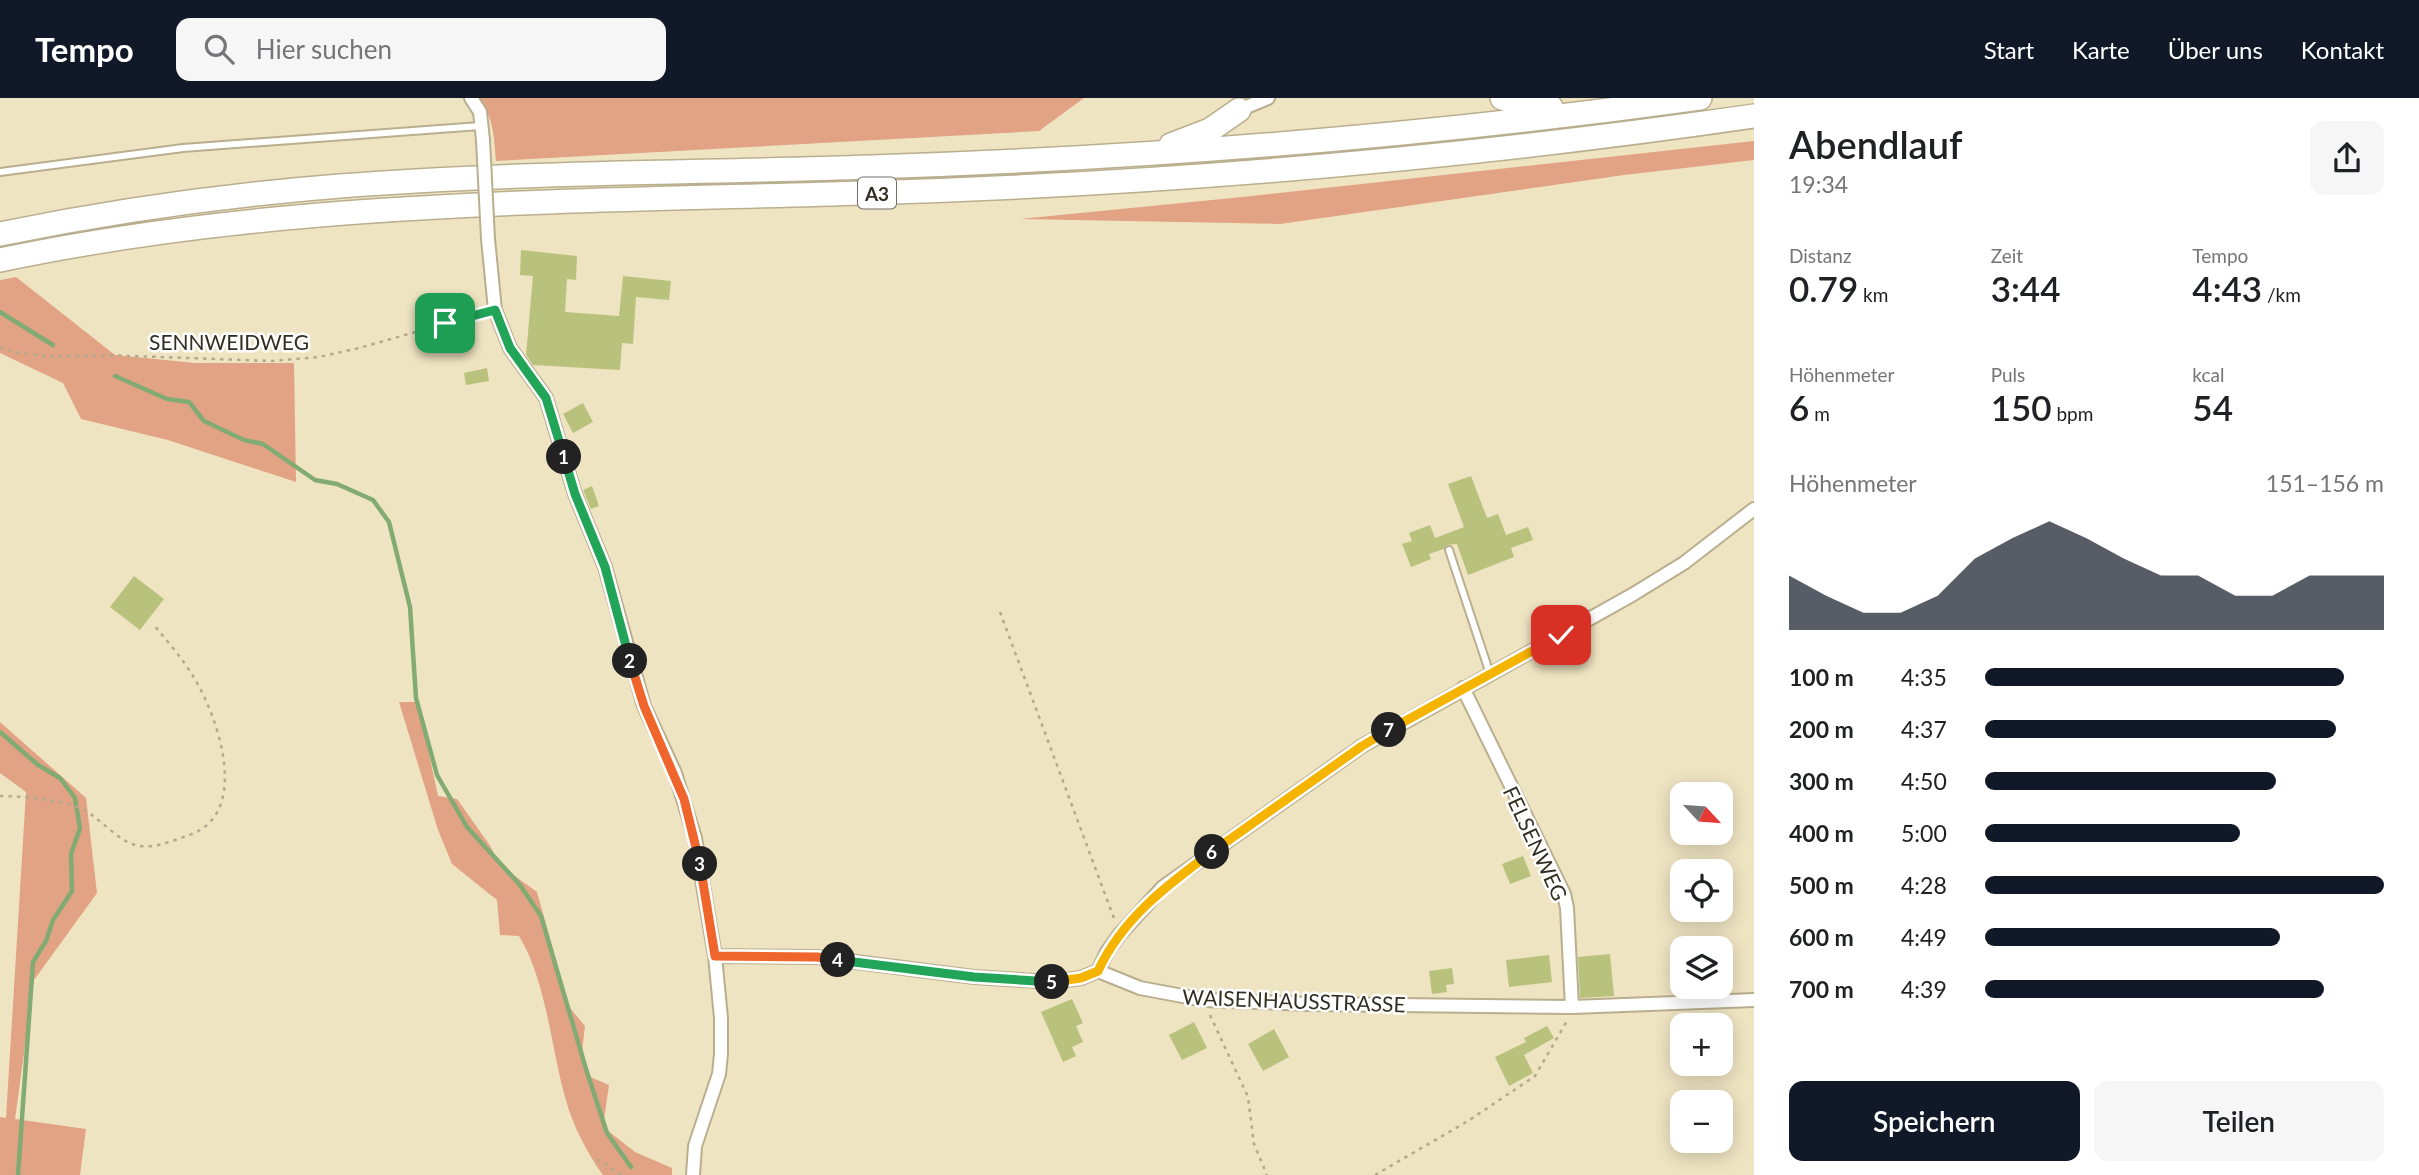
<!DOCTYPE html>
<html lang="de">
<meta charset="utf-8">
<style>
body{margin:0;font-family:Lato,sans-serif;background:#f6f6f6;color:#202124;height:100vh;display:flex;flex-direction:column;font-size:26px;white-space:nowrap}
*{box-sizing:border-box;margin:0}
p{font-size:23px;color:#757577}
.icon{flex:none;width:38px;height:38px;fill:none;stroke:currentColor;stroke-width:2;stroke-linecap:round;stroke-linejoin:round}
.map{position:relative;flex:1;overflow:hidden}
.drawer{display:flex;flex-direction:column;background:#fff;width:665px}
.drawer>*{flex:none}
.needle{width:46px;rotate:116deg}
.fabs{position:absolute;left:1670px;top:684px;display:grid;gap:14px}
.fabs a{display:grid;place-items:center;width:63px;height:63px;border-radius:14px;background:#fff;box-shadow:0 4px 18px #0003;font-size:35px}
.pin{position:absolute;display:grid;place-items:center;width:60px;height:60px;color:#fff;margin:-30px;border-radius:14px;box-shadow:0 4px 10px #0006}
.km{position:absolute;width:35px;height:35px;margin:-18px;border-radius:50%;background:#222;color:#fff;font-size:19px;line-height:35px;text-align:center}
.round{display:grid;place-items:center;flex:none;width:74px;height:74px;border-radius:14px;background:#f6f6f6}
.headline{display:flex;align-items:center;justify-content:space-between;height:119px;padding:0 35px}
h1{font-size:38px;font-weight:600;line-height:52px}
.stats{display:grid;grid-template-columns:repeat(3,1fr);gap:10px;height:119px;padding:7px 35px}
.stats div{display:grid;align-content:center}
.stats b{font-size:35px;font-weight:600}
.stats small{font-size:19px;font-weight:400}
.stats p{font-size:19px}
.chart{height:196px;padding:14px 35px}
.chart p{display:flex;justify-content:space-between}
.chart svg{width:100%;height:126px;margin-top:7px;fill:#111827;opacity:.7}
.button{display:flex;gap:14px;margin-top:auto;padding:14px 35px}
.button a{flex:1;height:80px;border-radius:14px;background:#111827;color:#fff;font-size:28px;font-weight:600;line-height:80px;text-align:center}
.button a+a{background:#f6f6f6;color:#202124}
ul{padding:0 35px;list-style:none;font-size:23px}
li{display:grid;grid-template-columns:112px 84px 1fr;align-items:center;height:52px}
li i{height:18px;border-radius:9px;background:#111827}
header{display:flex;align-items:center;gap:42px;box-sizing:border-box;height:98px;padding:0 35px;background:#111827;color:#fff}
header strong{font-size:33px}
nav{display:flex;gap:38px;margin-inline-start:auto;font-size:24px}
.search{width:490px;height:63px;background:#f6f6f6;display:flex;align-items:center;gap:18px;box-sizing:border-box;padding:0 24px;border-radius:14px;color:#757577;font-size:26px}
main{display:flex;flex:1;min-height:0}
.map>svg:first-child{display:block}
</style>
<header>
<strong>Tempo</strong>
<div class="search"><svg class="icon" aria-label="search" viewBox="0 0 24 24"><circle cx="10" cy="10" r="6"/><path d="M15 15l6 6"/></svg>Hier suchen</div>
<nav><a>Start</a><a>Karte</a><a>Über uns</a><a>Kontakt</a></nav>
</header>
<main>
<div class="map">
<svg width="1754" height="1077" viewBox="0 0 1754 1077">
<rect width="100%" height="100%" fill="#efe4c2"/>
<path fill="#e1a384" d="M478 0H1084L1039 33 496 63C494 40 494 18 478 0Z
M1754 43V62L1624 77 1280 126 1020 121 1242 99Z
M16 179 115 257 195 265H294L296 384 168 342 81 321 63 285 0 255V182Z
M399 604H418L438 698 457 701 489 746 501 768 537 794 569 909 585 928 582 954 588 978 609 987 603 1029 635 1054 672 1070V1077H603C587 1055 572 1026 565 999 551 949 546 882 519 838L500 837 497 802 452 766 438 732Z
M0 624 86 700 97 795 34 882 15 1021 86 1031 80 1077H0V1019L6 1020 26 694 0 675Z"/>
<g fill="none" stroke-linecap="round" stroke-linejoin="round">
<path stroke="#81ab72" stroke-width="4.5" d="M0 214 53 247
M115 278 167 301 189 304 204 323 244 342 263 346 315 382 337 386 373 402 389 424 410 509 416 600 437 677 467 729 520 787 541 818 586 971 607 1035 631 1069
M0 634 38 667 60 680 75 700 80 730 71 756 72 793 53 822 46 843 33 864 18 1077"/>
</g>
<path fill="#b8c27d" d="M521 152 577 158 576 182 567 181 565 214 619 218 623 178 671 183 669 202 636 199 633 246 622 245 620 272 533 267 526 257 533 178 520 177Z
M487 270 489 283 466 287 464 275Z
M583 305 593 324 573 335 563 316Z
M1471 378 1487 420 1498 416 1506 437 1528 429 1533 442 1511 450 1514 459 1468 477 1457 446 1447 447 1444 451 1429 456 1431 461 1411 469 1402 446 1412 443 1409 435 1430 427 1435 440 1464 429 1448 386Z
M592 388 599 408 591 411 583 392Z
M134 478 164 501 140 532 110 509Z
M1523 758 1531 778 1510 786 1502 766Z
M1610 856 1614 898 1580 900 1578 859Z
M1549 857 1552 884 1509 889 1506 862Z
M1452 870 1454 886 1446 887 1447 894 1432 896 1429 873Z
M1072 901 1083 925 1076 928 1083 944 1072 949 1076 958 1063 964 1041 914Z
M1194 924 1207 950 1182 962 1169 937Z
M1547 928 1554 940 1524 957 1533 975 1509 988 1495 959 1526 944 1524 940Z
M1274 931 1289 959 1263 973 1248 946Z"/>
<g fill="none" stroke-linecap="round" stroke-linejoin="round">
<defs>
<path id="service" d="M0 74 183 50 480 28
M1449 452 1490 576"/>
<path id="minor" d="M471 0 480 14 483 42
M1239 12 1268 0
M488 141 495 212 510 250 546 300 575 396 605 469 644 608 675 675 695 740 715 858 721 920V956L719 976 695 1048 693 1077
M1463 590 1564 796 1567 810 1572 909
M715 858 817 859 974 879 1053 884 1081 880 1098 873 1140 890 1204 902 1308 906 1572 909 1754 902
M1098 873 1107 854 1120 836 1163 789 1362 648 1632 497 1684 465 1754 411"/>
<path id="motorway" d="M1502 0 1528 8 1551 9
M1171 47 1210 32 1239 12
M0 136C112 113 226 97 340 88 516 74 694 75 871 69 1149 60 1425 38 1700 0
M0 162C284 102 575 104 864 95 1162 86 1459 61 1754 18"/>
</defs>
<use href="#service" stroke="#b9ae8d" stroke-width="10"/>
<use href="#minor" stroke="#b9ae8d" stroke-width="16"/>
<use href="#motorway" stroke="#b9ae8d" stroke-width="26"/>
<path stroke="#b2a98e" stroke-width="2.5" stroke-dasharray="3.5 5" stroke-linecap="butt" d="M0 250 19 255 54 259 105 257 271 263 319 259 359 250 483 215
M1000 514 1115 823
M0 698C20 698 67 702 84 712 99 720 116 740 132 746 151 753 172 743 189 737 252 716 218 618 193 578 182 560 167 543 154 527
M1210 917 1248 999 1254 1046 1267 1077
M597 1061 621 1077
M1375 1077 1468 1023 1535 978 1567 923"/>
<use href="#service" stroke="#fff" stroke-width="6"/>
<use href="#minor" stroke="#fff" stroke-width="12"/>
<use href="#motorway" stroke="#fff" stroke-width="23"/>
<defs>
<path id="minor-bridge" d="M483 42 488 141"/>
</defs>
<use href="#minor-bridge" stroke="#b9ae8d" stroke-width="16" stroke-linecap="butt"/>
<use href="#minor-bridge" stroke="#fff" stroke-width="12"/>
</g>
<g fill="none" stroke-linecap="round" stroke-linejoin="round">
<defs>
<path id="split-1" d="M445 225 495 212 510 250 546 300 564 359"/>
<path id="split-2" d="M564 359 575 396 605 469 630 563"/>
<path id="split-3" d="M630 563 644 608 684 701 700 766"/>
<path id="split-4" d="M700 766 715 858 817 859 838 862"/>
<path id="split-5" d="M838 862 974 879 1052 884"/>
<path id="split-6" d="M1052 884 1081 880 1098 873C1122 821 1167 787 1212 754"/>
<path id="split-7" d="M1212 754 1362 648 1389 632"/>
<path id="split-8" d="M1389 632 1561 537"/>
</defs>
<use href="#split-1" stroke="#fff" stroke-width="14"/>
<use href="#split-2" stroke="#fff" stroke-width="14"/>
<use href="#split-3" stroke="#fff" stroke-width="14"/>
<use href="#split-4" stroke="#fff" stroke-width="14"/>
<use href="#split-5" stroke="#fff" stroke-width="14"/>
<use href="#split-6" stroke="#fff" stroke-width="14"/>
<use href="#split-7" stroke="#fff" stroke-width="14"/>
<use href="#split-8" stroke="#fff" stroke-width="14"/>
<use href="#split-1" stroke="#22a559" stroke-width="9"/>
<use href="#split-2" stroke="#22a559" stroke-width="9"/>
<use href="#split-3" stroke="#f0652b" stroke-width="9"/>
<use href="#split-4" stroke="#f0652b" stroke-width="9"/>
<use href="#split-5" stroke="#22a559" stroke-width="9"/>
<use href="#split-6" stroke="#f5b400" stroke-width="9"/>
<use href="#split-7" stroke="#f5b400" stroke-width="9"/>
<use href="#split-8" stroke="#f5b400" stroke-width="9"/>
</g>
<g text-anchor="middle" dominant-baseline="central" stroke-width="5" stroke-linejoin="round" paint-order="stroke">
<rect fill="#fff" stroke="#706d64" stroke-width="2" x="858" y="79.5" width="38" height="31" rx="5"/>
<g font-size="19" font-weight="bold" fill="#322e21">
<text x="877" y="95">A3</text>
</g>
<g font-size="21" fill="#322e21" stroke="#fff">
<text x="229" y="243">SENNWEIDWEG</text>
<text transform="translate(1536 745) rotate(65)">FELSENWEG</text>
<text transform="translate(1294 902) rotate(2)">WAISENHAUSSTRASSE</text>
</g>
</g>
</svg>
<div class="fabs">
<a><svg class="needle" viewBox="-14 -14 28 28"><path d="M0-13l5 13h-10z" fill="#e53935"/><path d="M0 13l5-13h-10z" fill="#757577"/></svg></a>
<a><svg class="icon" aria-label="locate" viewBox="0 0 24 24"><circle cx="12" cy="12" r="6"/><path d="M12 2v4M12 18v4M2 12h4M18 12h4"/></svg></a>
<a><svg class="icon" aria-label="layers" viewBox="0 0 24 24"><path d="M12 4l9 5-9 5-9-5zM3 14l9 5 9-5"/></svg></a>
<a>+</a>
<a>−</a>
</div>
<div class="pin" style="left:445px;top:225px;background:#1e9e55"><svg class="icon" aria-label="arrive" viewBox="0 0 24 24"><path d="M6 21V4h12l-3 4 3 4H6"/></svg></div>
<div class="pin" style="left:1561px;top:537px;background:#d93025"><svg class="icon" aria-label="check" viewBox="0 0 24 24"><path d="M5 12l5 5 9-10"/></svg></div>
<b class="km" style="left:564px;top:359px">1</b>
<b class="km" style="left:630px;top:563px">2</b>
<b class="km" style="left:700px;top:766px">3</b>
<b class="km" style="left:838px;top:862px">4</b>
<b class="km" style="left:1052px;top:884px">5</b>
<b class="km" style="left:1212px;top:754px">6</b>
<b class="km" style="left:1389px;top:632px">7</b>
</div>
<section class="drawer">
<div class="headline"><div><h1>Abendlauf</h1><p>19:34</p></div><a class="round"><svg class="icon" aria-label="share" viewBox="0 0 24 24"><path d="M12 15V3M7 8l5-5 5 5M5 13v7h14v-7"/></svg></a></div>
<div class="stats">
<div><p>Distanz</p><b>0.79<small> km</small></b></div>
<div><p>Zeit</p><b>3:44</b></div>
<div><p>Tempo</p><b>4:43<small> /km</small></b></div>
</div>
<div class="stats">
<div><p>Höhenmeter</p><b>6<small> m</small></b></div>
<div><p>Puls</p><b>150<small> bpm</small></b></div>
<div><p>kcal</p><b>54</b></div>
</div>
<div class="chart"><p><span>Höhenmeter</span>151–156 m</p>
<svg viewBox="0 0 160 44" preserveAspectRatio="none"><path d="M0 44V25L10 32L20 38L30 38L40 32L50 19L60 12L70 6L80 12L90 19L100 25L110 25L120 32L130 32L140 25L150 25L160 25V44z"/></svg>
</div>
<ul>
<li><b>100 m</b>4:35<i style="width:90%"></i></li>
<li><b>200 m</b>4:37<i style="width:88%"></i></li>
<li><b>300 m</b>4:50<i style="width:73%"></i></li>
<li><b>400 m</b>5:00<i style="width:64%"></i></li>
<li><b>500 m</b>4:28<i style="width:100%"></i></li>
<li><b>600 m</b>4:49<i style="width:74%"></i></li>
<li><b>700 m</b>4:39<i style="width:85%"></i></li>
</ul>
<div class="button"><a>Speichern</a><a>Teilen</a></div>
</section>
</main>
